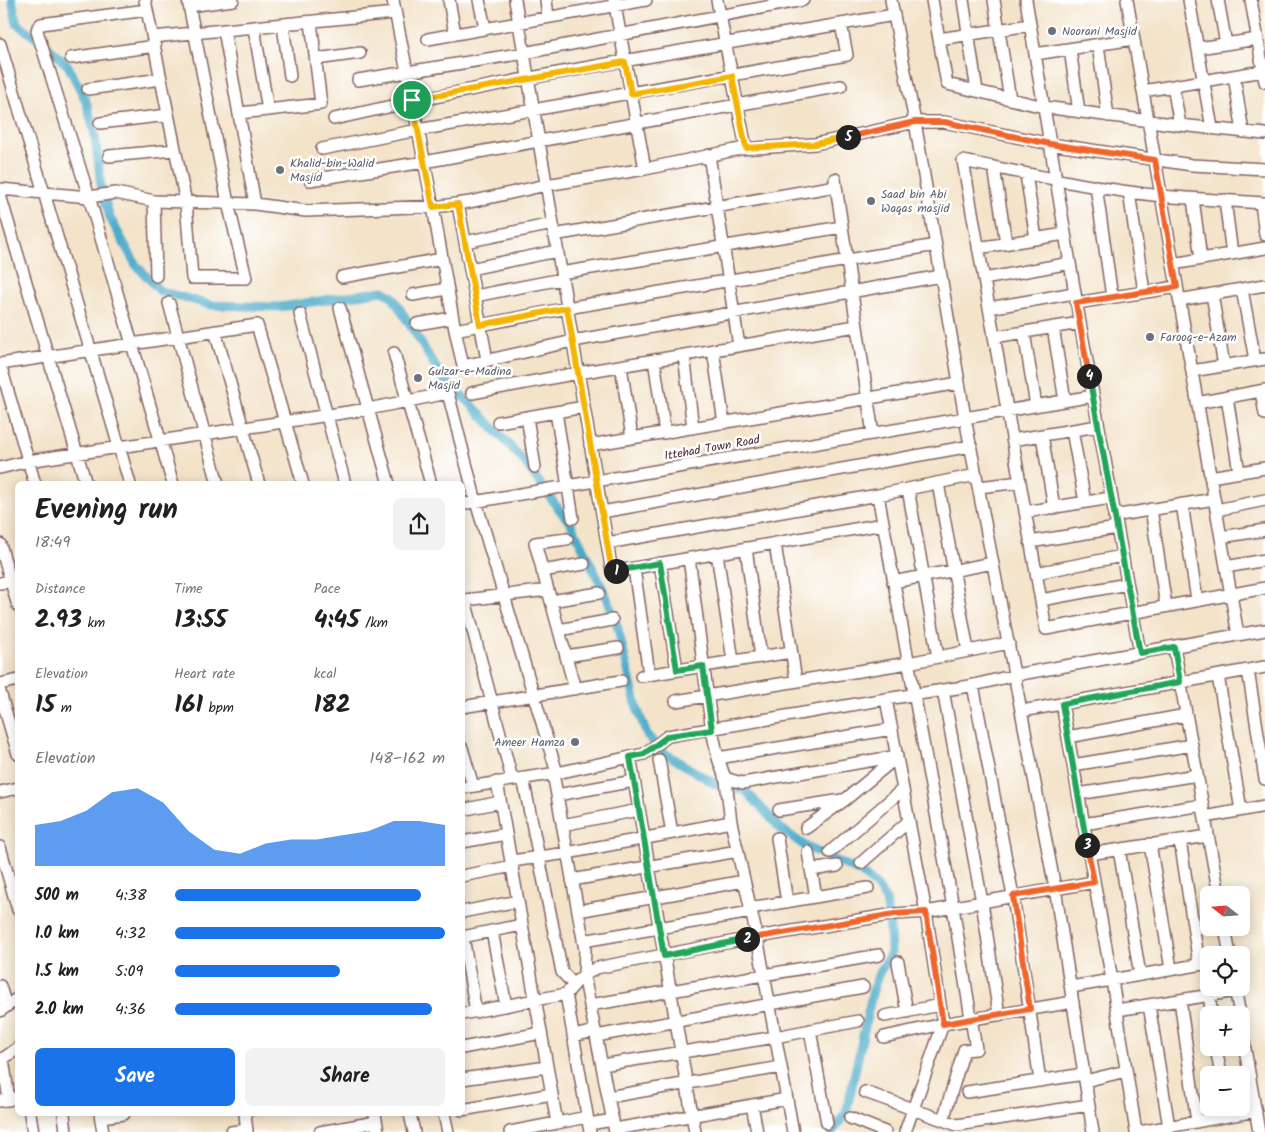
<!DOCTYPE html>
<meta charset="utf-8">
<style>
body{margin:0;font-family:Kalam,sans-serif;background:#f2f2f2;color:#202124;height:100vh;display:flex;flex-direction:column;font-size:19px;white-space:nowrap}
*{box-sizing:border-box;margin:0}
p{font-size:16px;color:#757577}
.icon{flex:none;width:28px;height:28px;fill:none;stroke:currentColor;stroke-width:2;stroke-linecap:round;stroke-linejoin:round}
.map{position:relative;flex:1;overflow:hidden}
.sheet{position:absolute;left:15px;top:481px;width:450px;height:635px;display:flex;flex-direction:column;background:#fff;border-radius:8px;box-shadow:0 2px 12px #0003}
.sheet>*{flex:none}
.needle{width:32px;rotate:287deg}
.tools{position:absolute;left:1200px;top:886px;display:grid;gap:10px}
.tools a{display:grid;place-items:center;width:50px;height:50px;border-radius:8px;background:#fff;box-shadow:0 2px 12px #0003;font-size:25px}
.pin{position:absolute;display:grid;place-items:center;width:42px;height:42px;color:#fff;margin:-21px;border:2px solid #fff;border-radius:50%;box-shadow:0 1px 5px #0007}
.km{position:absolute;width:25px;height:25px;margin:-12px;border-radius:50%;background:#222;color:#fff;font-size:14px;line-height:25px;text-align:center}
.round{display:grid;place-items:center;flex:none;width:52px;height:52px;border-radius:8px;background:#f2f2f2}
.headline{display:flex;align-items:center;justify-content:space-between;height:85px;padding:0 20px}
h1{font-size:28px;font-weight:700;line-height:38px}
.figures{display:grid;grid-template-columns:repeat(3,1fr);gap:8px;height:85px;padding:5px 20px}
.figures div{display:grid;align-content:center}
.figures b{font-size:25px;font-weight:700}
.figures small{font-size:14px;font-weight:400}
.figures p{font-size:14px}
.chart{height:140px;padding:10px 20px}
.chart p{display:flex;justify-content:space-between}
.chart svg{width:100%;height:90px;margin-top:5px;fill:#1a73e8;opacity:.7}
.primary-button{display:flex;gap:10px;margin-top:auto;padding:10px 20px}
.primary-button a{flex:1;height:58px;border-radius:8px;background:#1a73e8;color:#fff;font-size:20px;font-weight:700;line-height:58px;text-align:center}
.primary-button a+a{background:#f2f2f2;color:#202124}
ul{padding:0 20px;list-style:none;font-size:16px}
li{display:grid;grid-template-columns:80px 60px 1fr;align-items:center;height:38px}
li i{height:12px;border-radius:6px;background:#1a73e8}
.map>svg:first-child{display:block}
</style>
<div class="map">
<svg width="1265" height="1132" viewBox="0 0 1265 1132">
<rect width="100%" height="100%" fill="#fff"/>
<filter id="ink" filterUnits="userSpaceOnUse"><feTurbulence type="fractalNoise" baseFrequency=".02" numOctaves="2"/><feDisplacementMap in="SourceGraphic" scale="10" xChannelSelector="R" yChannelSelector="G"/><feConvolveMatrix kernelMatrix="1 2 1 2 8 2 1 2 1" color-interpolation-filters="sRGB"/></filter>
<filter id="wash" filterUnits="userSpaceOnUse"><feTurbulence type="fractalNoise" baseFrequency=".0096" numOctaves="4" result="noise"/><feDisplacementMap in="SourceGraphic" scale="20" xChannelSelector="R" yChannelSelector="G"/><feGaussianBlur stdDeviation="1.12" result="paint"/><feColorMatrix in="noise" values="0 0 0 0 0 0 0 0 0 0 0 0 0 0 0 0 0 1.4 0 .05"/><feComposite in="paint" operator="in"/></filter>
<g filter="url(#wash)">
<rect width="100%" height="100%" fill="#f3e3c9"/>
<g fill="none" stroke-linecap="round" stroke-linejoin="round">
<path stroke="#4babca" stroke-width="9" d="M12 0 17 24 45 44 68 66 86 101 95 135 101 186 110 218 136 265 160 291 211 305 280 307 383 291 392 296 443 379 469 402 524 461 554 503 571 524 606 595 617 625 637 708 647 735 663 752 715 784 745 790 780 828 805 846 860 872 875 884 886 900 890 929 891 953 878 975 872 994 846 1113 832 1132"/>
</g>
</g>
<g filter="url(#ink)">
<g fill="none" stroke-linecap="round" stroke-linejoin="round">
<defs>
<path id="minor" d="M145 0 186 203 192 278H246L228 203 188 0
M393 0 433 207 455 330 567 308 936 245
M449 0 455 34
M479 0 485 28
M515 0 612 572 883 524
M546 0 548 17
M614 0 645 169
M717 0 746 148
M891 0 915 122 965 418 1055 888 1093 1132
M932 0 947 84 1044 107 1180 125 1265 134
M963 0 977 91
M994 0 1010 99
M1026 0 1080 323 1140 653
M1127 0 1238 635
M1189 0 1212 128
M1218 0 1226 44
M1251 0 1265 82
M189 6 233 0
M147 10 41 24 38 27 37 31 89 197 173 484
M283 25 290 76
M254 28 268 110
M224 30 255 204
M153 37 395 13
M428 39 646 0
M939 39 1030 25
M0 44 130 484
M1098 45 1108 116
M1198 48 1258 39
M1070 49 1079 112
M1035 54 1134 39
M71 58 155 46
M316 59 360 53
M1234 76 1243 132
M358 80 524 53 803 0
M1173 86 1180 125
M88 89 161 79
M1143 91 1263 71
M240 113 321 104 311 22
M334 119C519 76 707 47 894 15
M100 123 168 115
M322 149 418 130 847 55 841 24
M709 155 739 346
M109 156 175 150
M994 167 1006 243
M1026 174 1036 239
M835 179 873 434
M310 180 424 162 841 86
M1096 186 1112 297
M0 189 89 197 116 193 154 201 255 204 306 211 442 206 470 202 546 185 645 169 740 149 815 144 915 122H944L1050 144 1192 165 1265 169
M1129 192 1144 292
M0 195 86 484
M1193 199 1201 259
M1225 200 1232 254
M154 201 156 276
M1261 203 1265 235
M1265 203C1231 201 1196 199 1162 196 1095 189 1029 174 963 161L1046 629 1265 588
M458 204 487 360
M554 235 836 186
M465 242 553 224
M978 248 1065 234
M1173 264 1265 248
M470 269 557 251
M561 273 842 227
M342 277 442 259
M984 279 1070 263
M1242 289 1255 360
M1212 294 1224 366
M413 295 447 289
M475 296 562 279
M1179 300 1265 285
M169 303 218 484
M1076 303 1177 287
M340 308 389 484
M989 308 1074 293
M300 314 345 484
M417 324 452 318
M1053 327 1065 401
M455 330 463 366 573 341 941 276
M215 331 259 484
M1024 332 1036 406
M994 337 1080 323
M713 350 724 423
M394 353 431 484
M684 355 693 428
M654 360 665 433
M0 364 257 325 303 484
M0 364 35 484
M621 366 632 438
M1192 371 1265 359
M1261 391 1265 414
M472 393 578 373 856 326
M1227 397 1239 472
M1197 403 1265 390
M556 412 573 518
M527 417 535 467
M498 422 584 407
M1072 430 1085 502
M1042 435 1054 508
M1012 440 1098 426
M590 445 959 383
M0 468 28 461 368 409 448 393 476 502 557 773
M1210 477 1265 468
M938 483 968 651
M979 487 1020 482
M908 489 938 657
M878 495 953 907 976 1049 964 1050 943 1120
M462 504 1093 396
M1182 504 1197 600
M1151 509 1166 606
M1216 510 1265 500
M602 512 971 446
M1025 512 1111 498
M1114 516 1214 499
M1221 537 1265 530
M567 539 535 543 575 689
M1030 542 1117 528
M607 543 878 495 976 475
M775 543 796 681
M0 544 18 606
M746 548 761 657
M717 553 733 661
M689 558 712 730 718 758 726 781 731 822 757 937 793 1132
M660 563 677 670
M1226 567 1265 560
M634 568 649 674
M542 571 584 564
M1036 573 1122 556
M893 582 993 563
M0 583 18 580
M1041 600 1127 584
M551 601 599 593
M559 630 612 620
M1174 647 1219 895
M566 656 618 648
M1248 670 1265 779
M641 676 791 652
M1218 676 1241 810
M0 684 18 680
M973 685 1013 896 1040 1081
M943 690 982 902 999 1015
M0 692 18 754
M886 699 926 912 943 1024 905 1132
M676 701 908 663 1009 643
M1062 704 1112 980 1136 1132
M462 707 621 681
M1022 711 1265 667
M1068 737 1186 715
M462 748 473 786
M630 757 695 1132
M718 758 892 729
M659 760 672 833
M1073 765 1192 745
M553 773 585 950 584 975 615 1132
M724 777 731 780 743 783 897 756
M523 778 562 972 574 985
M512 779 465 600 548 590
M497 782 557 1123 587 1117
M462 788 557 773 644 754 668 736 886 699 970 686 1015 675 1265 630
M0 792 18 788
M1078 794 1197 775
M557 795 634 781
M462 810 500 802
M779 810 842 800
M1205 817 1265 806
M1083 824 1203 805
M562 825 639 810
M806 828 846 799 897 757
M777 838 787 902
M1180 840 1199 964
M462 842 506 834
M1150 844 1171 969
M0 847 18 910
M1119 849 1140 975
M808 852 816 897
M830 852 903 789
M1089 854 1208 836
M512 861 567 853 731 822
M861 863 909 821
M811 870 837 866
M462 876 513 866
M572 880 738 851
M750 908 868 888
M578 911 744 881
M462 912 518 901
M1225 928 1230 955
M492 931 506 1006
M462 937 522 925
M463 937 476 1012
M583 941 751 912
M898 962 907 1012
M0 986 6 1006
M1071 987 1209 963
M1235 988 1240 1015
M566 994 590 1132
M1209 995 1212 1015
M1180 1000 1197 1122
M590 1005 879 955
M1149 1005 1169 1127
M1117 1010 1236 991
M0 1011 18 998
M462 1014 566 994 580 978 596 968 757 937 895 914 926 912 1094 882
M885 1016 940 1005
M1241 1025 1259 1132
M810 1030 827 1123
M573 1036 595 1031
M596 1036 863 987
M884 1037 943 1024 1073 1002
M462 1048 541 1033
M1216 1048 1221 1075
M3 1058 9 1100
M0 1061 18 1048
M602 1065 775 1037 858 1021
M462 1079 547 1067
M1085 1081 1126 1071
M865 1092 957 1125 1089 1105
M967 1092 1084 1074
M608 1097 781 1067
M0 1101 18 1098
M752 1105 757 1132
M462 1110 552 1094
M30 1114 33 1132
M64 1114 66 1132
M100 1114 103 1132
M245 1114 247 1132
M375 1114 378 1132
M410 1114 414 1132
M444 1114 448 1132
M101 1117 124 1114
M850 1118 885 1132
M589 1124 613 1120
M615 1129 787 1099
M231 1132 247 1130
M320 1132 376 1122
M510 1132 557 1123
M1139 1132 1256 1111"/>
</defs>
<use href="#minor" stroke="#856462" stroke-width="14"/>
<use href="#minor" stroke="#fff" stroke-width="11"/>
</g>
</g>
<g fill="none" stroke-linecap="round" stroke-linejoin="round" filter="url(#ink)">
<defs>
<path id="split-1" d="M412 100 433 207 458 204 480 325 567 308 612 572 616 571"/>
<path id="split-2" d="M616 571 660 563 677 670 703 666 712 730 668 736 644 754 630 757 664 956 747 939"/>
<path id="split-3" d="M747 939 895 914 926 912 943 1024 1030 1009 1013 896 1094 882 1087 845"/>
<path id="split-4" d="M1087 845 1062 704 1180 682 1174 647 1140 653 1089 376"/>
<path id="split-5" d="M848 137 915 122H944L1050 144 1155 160 1177 287 1076 303 1089 376"/>
<path id="split-6" d="M412 100 625 62 631 94 732 76 746 148 815 144 848 137"/>
</defs>
<use href="#split-1" stroke="#fff" stroke-width="10"/>
<use href="#split-2" stroke="#fff" stroke-width="10"/>
<use href="#split-3" stroke="#fff" stroke-width="10"/>
<use href="#split-4" stroke="#fff" stroke-width="10"/>
<use href="#split-5" stroke="#fff" stroke-width="10"/>
<use href="#split-6" stroke="#fff" stroke-width="10"/>
<use href="#split-1" stroke="#f5b400" stroke-width="6"/>
<use href="#split-2" stroke="#22a559" stroke-width="6"/>
<use href="#split-3" stroke="#f0652b" stroke-width="6"/>
<use href="#split-4" stroke="#22a559" stroke-width="6"/>
<use href="#split-5" stroke="#f0652b" stroke-width="6"/>
<use href="#split-6" stroke="#f5b400" stroke-width="6"/>
</g>
<g fill="#6b7280" stroke="#fff" stroke-width="2">
<circle cx="1052" cy="31" r="5"/>
<circle cx="280" cy="170" r="5"/>
<circle cx="871" cy="201" r="5"/>
<circle cx="1150" cy="337" r="5"/>
<circle cx="418" cy="378" r="5"/>
<circle cx="575" cy="742" r="5"/>
</g>
<g text-anchor="middle" dominant-baseline="central" stroke-width="5" stroke-linejoin="round" paint-order="stroke">
<g font-size="12" fill="#5b616d" stroke="#fff" text-anchor="start">
<text x="1062" y="31">Noorani Masjid</text>
<text x="290" y="163">Khalid-bin-Walid<tspan x="290" dy="14">Masjid</tspan></text>
<text x="881" y="194">Saad bin Abi<tspan x="881" dy="14">Waqas masjid</tspan></text>
<text x="1160" y="337">Farooq-e-Azam</text>
<text x="428" y="371">Gulzar-e-Madina<tspan x="428" dy="14">Masjid</tspan></text>
<text x="565" y="742" text-anchor="end">Ameer Hamza</text>
</g>
<g font-size="12" fill="#4a1f2b" stroke="#fff">
<text transform="translate(712 448) rotate(-10)">Ittehad Town Road</text>
</g>
</g>
</svg>
<div class="tools">
<a><svg class="needle" viewBox="-14 -14 28 28"><path d="M0-13l5 13h-10z" fill="#e53935"/><path d="M0 13l5-13h-10z" fill="#757577"/></svg></a>
<a><svg class="icon" aria-label="locate" viewBox="0 0 24 24"><circle cx="12" cy="12" r="6"/><path d="M12 2v4M12 18v4M2 12h4M18 12h4"/></svg></a>
<a>+</a>
<a>−</a>
</div>
<div class="pin" style="left:412px;top:100px;background:#1e9e55"><svg class="icon" aria-label="arrive" viewBox="0 0 24 24"><path d="M6 21V4h12l-3 4 3 4H6"/></svg></div>
<b class="km" style="left:616px;top:571px">1</b>
<b class="km" style="left:747px;top:939px">2</b>
<b class="km" style="left:1087px;top:845px">3</b>
<b class="km" style="left:1089px;top:376px">4</b>
<b class="km" style="left:848px;top:137px">5</b>
<section class="sheet">
<div class="headline"><div><h1>Evening run</h1><p>18:49</p></div><a class="round"><svg class="icon" aria-label="share" viewBox="0 0 24 24"><path d="M12 15V3M7 8l5-5 5 5M5 13v7h14v-7"/></svg></a></div>
<div class="figures">
<div><p>Distance</p><b>2.93<small> km</small></b></div>
<div><p>Time</p><b>13:55</b></div>
<div><p>Pace</p><b>4:45<small> /km</small></b></div>
</div>
<div class="figures">
<div><p>Elevation</p><b>15<small> m</small></b></div>
<div><p>Heart rate</p><b>161<small> bpm</small></b></div>
<div><p>kcal</p><b>182</b></div>
</div>
<div class="chart"><p><span>Elevation</span>148–162 m</p>
<svg viewBox="0 0 160 44" preserveAspectRatio="none"><path d="M0 44V24L10 22L20 17L30 8L40 6L50 13L60 27L70 36L80 38L90 33L100 31L110 31L120 29L130 27L140 22L150 22L160 24V44z"/></svg>
</div>
<ul>
<li><b>500 m</b>4:38<i style="width:91%"></i></li>
<li><b>1.0 km</b>4:32<i style="width:100%"></i></li>
<li><b>1.5 km</b>5:09<i style="width:61%"></i></li>
<li><b>2.0 km</b>4:36<i style="width:95%"></i></li>
</ul>
<div class="primary-button"><a>Save</a><a>Share</a></div>
</section>
</div>
